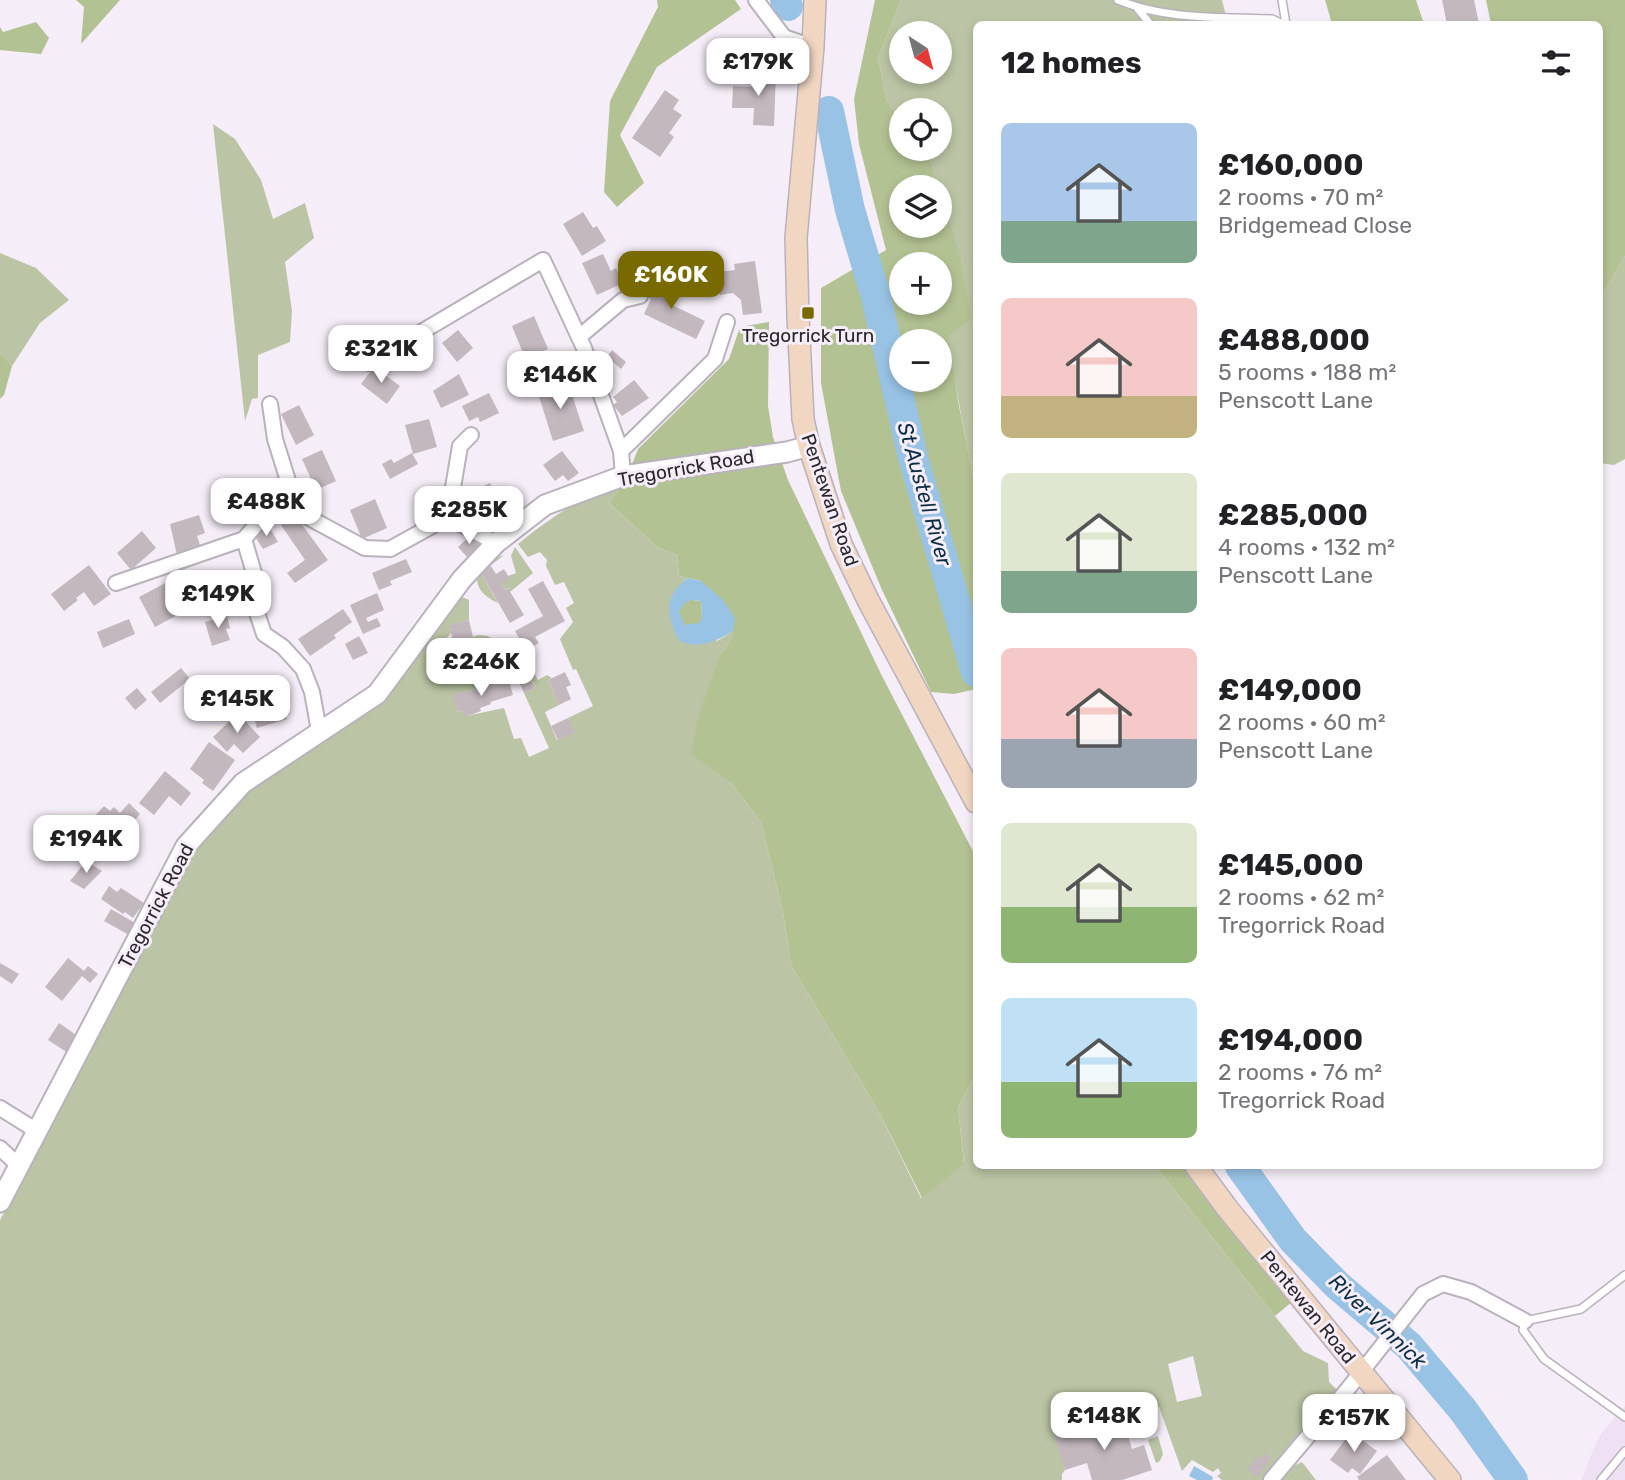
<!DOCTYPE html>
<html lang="en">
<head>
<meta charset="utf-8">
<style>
  body { margin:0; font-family:Rubik,sans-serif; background:#f6f6f6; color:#202124; height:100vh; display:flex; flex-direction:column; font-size:26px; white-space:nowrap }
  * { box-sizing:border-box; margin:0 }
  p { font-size:23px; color:#757577 }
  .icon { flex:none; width:38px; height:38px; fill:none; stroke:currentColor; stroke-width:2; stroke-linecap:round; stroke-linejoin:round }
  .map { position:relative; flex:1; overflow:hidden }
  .sheet { position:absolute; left:973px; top:21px; width:630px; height:1148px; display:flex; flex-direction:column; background:#fff; border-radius:10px; box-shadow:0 4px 10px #0003 }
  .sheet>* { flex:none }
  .needle { width:46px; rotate:144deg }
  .tools { position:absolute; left:889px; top:21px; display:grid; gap:14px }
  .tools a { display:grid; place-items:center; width:63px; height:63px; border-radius:50%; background:#fff; box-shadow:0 4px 10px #0003; font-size:35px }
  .price { position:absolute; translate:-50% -60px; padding:0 16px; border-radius:14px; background:#fff; color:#222; font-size:23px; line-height:46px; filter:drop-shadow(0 2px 4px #0008) }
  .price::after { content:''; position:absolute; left:50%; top:42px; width:21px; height:16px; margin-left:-10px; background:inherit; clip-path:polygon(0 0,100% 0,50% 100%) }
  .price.current { background:#786a01; color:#fff }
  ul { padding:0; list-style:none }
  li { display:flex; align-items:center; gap:21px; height:175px; padding:0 28px }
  li span { display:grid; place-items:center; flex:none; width:196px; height:140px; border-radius:10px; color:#555 }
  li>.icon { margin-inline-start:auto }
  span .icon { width:84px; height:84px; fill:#fffc; stroke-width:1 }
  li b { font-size:30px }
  h2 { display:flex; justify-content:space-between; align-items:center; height:84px; padding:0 28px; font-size:30px }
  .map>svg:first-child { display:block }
</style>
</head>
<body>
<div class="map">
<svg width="1625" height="1480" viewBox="0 0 1625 1480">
  <rect width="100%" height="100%" fill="#f5edf7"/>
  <!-- commercial -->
  <path fill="#f0e0f3" d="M1625,1406V1480H1581L1600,1435Z"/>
  <!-- green -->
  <path fill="#bbc5a5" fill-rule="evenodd" d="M901,0H1222L1228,24H976V491C966,440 955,389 949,337C943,284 951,189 922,149H940V110H901V121L887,101L878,58ZM901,33H940V72H901Z
    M213,124L235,139L261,180L273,219L305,203L314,238L285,262L292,311L290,342L258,355V398L252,399L245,421Z
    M0,253L36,268L69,300L40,323L12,366L0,352Z
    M1625,256V459L1614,465L1600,463V299Z
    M626,480L609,503L657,547L677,555L679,576L688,578L683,582L717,641L733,631L732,638L720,655L692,754L732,784L761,822L783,912L791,965L878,1110L921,1198L964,1163L958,1107L976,1074V1166H1155L1303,1351L1328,1363L1329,1382L1337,1390L1264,1480H1222L1217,1476L1221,1473L1218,1468L1213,1472L1192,1460L1182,1471L1159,1407L1056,1438L1065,1470L1062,1474V1480H0V1220L54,1120L184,860L249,786L377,702L460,596L469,600V620L450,625L451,633L445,640L447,645L453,648L456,657L453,658L449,663L434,669L433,678L443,684C462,677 492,658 510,673L508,681L453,695L458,712L463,710L466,716L504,708L514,739L521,738L529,757L549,748L524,693L535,688L533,681L521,686L513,673L511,661L517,657C529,660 532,670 538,680L547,675L552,678L548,680L559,705L545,712L557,740L574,732L568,718L593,706L576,669L573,670L560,639L573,622L566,608L574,603L564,582L555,585L546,566L547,560L540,552L528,557L518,544C555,514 582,497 626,480ZM1193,1356L1202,1396L1177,1402L1168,1364Z
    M515,547L533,573L510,592L508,588L505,590L502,584L508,576L516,573L511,556Z
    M504,555L481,573L498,603C466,589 473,563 504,555Z
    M478,635L488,636L492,639L488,644L493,646C492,656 488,659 479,662L473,637Z
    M1158,1436L1163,1454L1160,1461L1156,1463L1148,1440Z
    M1302,1462L1316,1480H1278L1289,1468Z"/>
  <!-- forest -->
  <path fill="#b3c293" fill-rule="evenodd" d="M76,0H120L81,44L84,7Z
    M657,0H735L741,9L657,67L620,135L644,183L617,207L604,192L610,101L658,7Z
    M875,0H901L878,58L887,101L901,121V149H922L930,160L938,187H901V226H940V192L959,253L971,319L949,335L958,401L976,491V689L954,694L931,692L882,590L841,491L821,383V288L886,250L859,144L854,99ZM901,264H940V303H901ZM901,341H940V380H901Z
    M1325,0H1416L1424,24H1332Z
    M1486,0H1625V256L1600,299V24H1491Z
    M36,22L49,38L41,54L0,50V27L3,32Z
    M769,322L768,406L773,437L788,480L881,674L976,857V1074L958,1107L964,1164L922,1198L878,1110L791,965L783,912L761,822L732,784L691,754L698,717L720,655L732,638L734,618L701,581L679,576L677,555L657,547L609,503L626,480L638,449L729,359L740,327Z
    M0,352L12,366L4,395L0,399Z
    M691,600L701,601L702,617L699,623L684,625L679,611L684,604Z
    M1155,1166H1182L1293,1301L1275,1316Z"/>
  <!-- water -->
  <path fill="#98c3e5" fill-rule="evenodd" d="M688,578L701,581L723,600L735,618L733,631C715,642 699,649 679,641C667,616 662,597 688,578ZM691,600L701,601L702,618L699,623L684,625L679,611L684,604Z
    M1194,1466L1213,1477L1212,1480H1197L1189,1476Z"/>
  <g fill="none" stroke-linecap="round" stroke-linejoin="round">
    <!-- river -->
    <path stroke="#98c3e5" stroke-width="30" d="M785,0L788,6
      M829,111L850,210L876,297L913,458L976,672
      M1240,1166L1293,1240L1337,1285L1409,1346L1463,1410L1513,1480"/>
  </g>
  <!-- building -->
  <path fill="#c3b8be" d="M1442,0H1474L1479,24H1447Z
    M756,70L776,71L774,126L753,125L754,108H732L733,86L755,87Z
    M665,90L679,100L673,109L682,115L669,133L674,137L660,157L632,138Z
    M583,212L593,228L597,226L606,241L582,256L563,224Z
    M603,254L611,271L616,268L623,283L597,295L582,263Z
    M755,261L762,313L743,315L741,300L733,293L720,295L717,272L735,270L734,264Z
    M655,280L677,291L670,304L705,321L696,339L644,314L651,299L647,297Z
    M534,316L548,349L525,358L512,326Z
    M458,330L473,348L457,362L442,343Z
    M612,350L626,362L621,369L607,357Z
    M374,367L400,386L387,404L361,384Z
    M459,374L469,395L441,408L433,391Z
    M567,380L584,431L553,441L537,390Z
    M634,380L649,398L622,416L613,405L617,402L613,397Z
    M489,393L499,413L480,422L478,417L469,421L462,406Z
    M299,405L314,435L296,445L281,414Z
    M429,419L437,447L413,454L405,425Z
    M322,450L336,481L316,490L302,459Z
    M562,451L579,473L568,481L563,475L555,481L543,465Z
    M412,453L418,464L390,479L382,464L391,459L394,463Z
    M490,483L496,498L502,495L507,507L481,519L470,493Z
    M246,496V502L242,503L244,519L229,520L226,498Z
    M375,499L387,528L362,539L350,510Z
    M199,515L205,533L197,536L201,548L177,555L170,524Z
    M295,515L328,560L295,583L287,573L305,560L281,525Z
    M268,525L278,542L263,549L254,535Z
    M142,531L156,548L131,570L117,553Z
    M471,535L480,546L467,557L458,547Z
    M406,559L412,572L390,581L392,585L379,590L372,573Z
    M89,565L111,594L94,606L84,592L76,598L78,600L64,611L51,594Z
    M491,566L496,574L504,569L510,579L502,584L505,590L508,588L524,615L510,623L481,573Z
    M169,581L179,601L192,594L198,604L155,627L139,597Z
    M543,581L565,621L535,637L539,643L526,650L515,631L543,616L528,589Z
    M377,593L384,610L366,618L368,622L377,618L381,626L363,634L350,605Z
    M343,609L352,622L334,635L336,638L310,656L298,639Z
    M227,616L230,628L226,629L230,640L212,646L205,622Z
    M129,619L135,634L103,648L97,632Z
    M469,620L479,662L463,666L459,648L455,649L449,625Z
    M359,636L368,653L353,660L345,644Z
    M181,668L190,679L160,703L151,692Z
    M565,672L571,685L566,687L571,699L559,705L548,680Z
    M229,678L236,691L222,695L215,680Z
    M509,681L513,695L490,702L491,704L480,708L481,711L465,717L463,710L458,712L452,695Z
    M532,681L535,688L524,693L521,686Z
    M137,688L147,700L135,710L125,698Z
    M279,695L287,719L257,728L250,705Z
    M238,713L260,737L243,753L234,744L227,752L213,737Z
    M568,718L575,732L558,740L551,726Z
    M209,742L235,760L213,791L202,783L204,780L190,769Z
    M165,771L191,793L181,806L169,796L154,815L139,803Z
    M129,803L140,814L106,853L81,831L104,806L110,811L114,807L120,813Z
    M86,861L102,871L84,889L70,881Z
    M109,886L117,892L121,888L144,903L133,918L125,912L123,914L101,899Z
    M111,909L135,923L129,935L104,921Z
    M68,958L84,971L88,966L98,974L90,983L82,976L62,1001L45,987Z
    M0,963L19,974L12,984L0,976Z
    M59,1023L79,1037L68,1053L48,1040Z
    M1122,1417L1132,1449L1144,1445L1152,1470L1122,1480H1092L1087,1463L1065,1470L1055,1438Z
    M1351,1432L1377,1451L1360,1474L1352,1468L1348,1473L1330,1460Z
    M1266,1453L1272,1458L1257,1477L1247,1469L1257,1457L1261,1459Z
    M1387,1455L1406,1480H1359L1357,1477Z"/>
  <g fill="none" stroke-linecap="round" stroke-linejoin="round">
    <defs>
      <path id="service" d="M1118,0C1166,20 1221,17 1272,19L1283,24
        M1282,0L1286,24
        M1138,9L1150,24
        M1625,1275L1581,1309L1525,1321L1523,1330L1544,1359L1625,1417
        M1601,1480L1625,1451"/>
      <path id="minor" d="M756,0L784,37L813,47
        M579,337L623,300L640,296
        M369,363L543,260L584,348L621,451L623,476
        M270,404L275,439L294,500L261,519L244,539L254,573L253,601L264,634L283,647L303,669L312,692L319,731
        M621,451L715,359L727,322
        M294,500L304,515L365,548L390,549L448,517L496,543
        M448,517L460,446L471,435
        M116,583L244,539
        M0,1108L37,1131
        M0,1148L19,1166
        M1271,1480L1347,1390L1423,1294L1443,1284L1471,1292L1525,1321"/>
      <path id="tertiary" d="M0,1202L186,846L243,783L377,694L462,579L496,543L545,505L623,476L787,452L809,446"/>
      <path id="secondary" d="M815,0L813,47L796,238L798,316L803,419L809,446L841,544L868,600L976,802
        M1196,1166L1227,1208L1450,1480"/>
    </defs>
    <!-- service casing -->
    <use href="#service" stroke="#b9b2bc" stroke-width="10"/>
    <!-- minor casing -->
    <use href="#minor" stroke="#b9b2bc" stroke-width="18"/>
    <!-- tertiary casing -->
    <use href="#tertiary" stroke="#b9b2bc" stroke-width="23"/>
    <!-- secondary casing -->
    <use href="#secondary" stroke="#b9b2bc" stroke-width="24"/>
    <!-- service -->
    <use href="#service" stroke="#fff" stroke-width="7"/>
    <!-- minor -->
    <use href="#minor" stroke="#fff" stroke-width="14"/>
    <!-- tertiary -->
    <use href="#tertiary" stroke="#fff" stroke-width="19"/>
    <!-- secondary -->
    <use href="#secondary" stroke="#f1d6c2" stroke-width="21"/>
  </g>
  <!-- markers -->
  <rect fill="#786a01" stroke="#f5edf7" stroke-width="2.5" x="801" y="306" width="14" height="14" rx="3.5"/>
  <g text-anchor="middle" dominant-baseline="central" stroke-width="6" stroke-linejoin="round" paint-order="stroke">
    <!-- poi labels -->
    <g font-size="19" fill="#2b282c" stroke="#f5edf7">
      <text x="808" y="335">Tregorrick Turn</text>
    </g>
    <!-- street labels -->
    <g font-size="19" fill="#2b282c" stroke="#f5edf7">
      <text transform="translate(686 468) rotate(-10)">Tregorrick Road</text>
      <text transform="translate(830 500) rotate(71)">Pentewan Road</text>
      <text transform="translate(156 906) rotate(-62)">Tregorrick Road</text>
      <text transform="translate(1308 1307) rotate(51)">Pentewan Road</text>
    </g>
    <!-- water labels -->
    <g font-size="21" font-style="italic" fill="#0c2f46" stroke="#f5edf7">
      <text transform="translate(925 494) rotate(74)">St Austell River</text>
      <text transform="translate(1378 1321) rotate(44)">River Vinnick</text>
    </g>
  </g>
</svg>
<div class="tools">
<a><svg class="needle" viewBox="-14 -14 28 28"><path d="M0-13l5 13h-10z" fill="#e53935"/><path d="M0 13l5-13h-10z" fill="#757577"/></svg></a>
<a><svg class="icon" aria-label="locate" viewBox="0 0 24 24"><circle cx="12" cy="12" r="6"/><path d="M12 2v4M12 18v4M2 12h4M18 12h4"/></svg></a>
<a><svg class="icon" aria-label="layers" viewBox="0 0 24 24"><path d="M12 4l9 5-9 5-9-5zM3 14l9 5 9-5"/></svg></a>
<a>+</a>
<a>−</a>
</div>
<b class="price" style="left:758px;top:98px">£179K</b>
<b class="price current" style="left:671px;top:311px">£160K</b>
<b class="price" style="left:381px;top:385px">£321K</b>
<b class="price" style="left:560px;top:411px">£146K</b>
<b class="price" style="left:266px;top:538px">£488K</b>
<b class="price" style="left:469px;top:546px">£285K</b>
<b class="price" style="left:218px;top:630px">£149K</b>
<b class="price" style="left:481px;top:698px">£246K</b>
<b class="price" style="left:237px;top:735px">£145K</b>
<b class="price" style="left:86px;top:875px">£194K</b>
<b class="price" style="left:1104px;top:1452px">£148K</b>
<b class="price" style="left:1354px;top:1454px">£157K</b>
<section class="sheet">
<h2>12 homes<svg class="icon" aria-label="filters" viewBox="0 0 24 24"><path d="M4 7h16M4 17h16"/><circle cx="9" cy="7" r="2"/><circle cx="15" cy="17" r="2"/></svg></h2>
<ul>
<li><span style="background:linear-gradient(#a9c7e8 70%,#7fa58c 0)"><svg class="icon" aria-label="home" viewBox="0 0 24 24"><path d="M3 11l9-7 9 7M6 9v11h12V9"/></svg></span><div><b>£160,000</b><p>2 rooms · 70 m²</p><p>Bridgemead Close</p></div></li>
<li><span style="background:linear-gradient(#f6c9c9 70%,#c2b280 0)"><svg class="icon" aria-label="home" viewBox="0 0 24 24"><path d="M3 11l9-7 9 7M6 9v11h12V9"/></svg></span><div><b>£488,000</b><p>5 rooms · 188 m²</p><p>Penscott Lane</p></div></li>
<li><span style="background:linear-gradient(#dfe7d0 70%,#7fa58c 0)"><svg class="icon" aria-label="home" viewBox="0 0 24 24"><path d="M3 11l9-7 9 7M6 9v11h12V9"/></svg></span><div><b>£285,000</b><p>4 rooms · 132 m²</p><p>Penscott Lane</p></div></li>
<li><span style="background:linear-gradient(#f6c9c9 65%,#9aa5b1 0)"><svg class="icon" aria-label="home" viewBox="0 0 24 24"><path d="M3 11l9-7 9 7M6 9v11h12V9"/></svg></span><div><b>£149,000</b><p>2 rooms · 60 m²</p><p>Penscott Lane</p></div></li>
<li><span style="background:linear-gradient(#dfe7d0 60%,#8fb573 0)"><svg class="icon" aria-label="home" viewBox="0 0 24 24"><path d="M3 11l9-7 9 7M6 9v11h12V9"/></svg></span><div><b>£145,000</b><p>2 rooms · 62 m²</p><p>Tregorrick Road</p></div></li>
<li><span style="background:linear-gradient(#bfe0f5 60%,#8fb573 0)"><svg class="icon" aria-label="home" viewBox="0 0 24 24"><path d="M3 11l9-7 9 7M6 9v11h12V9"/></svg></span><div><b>£194,000</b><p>2 rooms · 76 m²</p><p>Tregorrick Road</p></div></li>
</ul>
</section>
</div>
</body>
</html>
